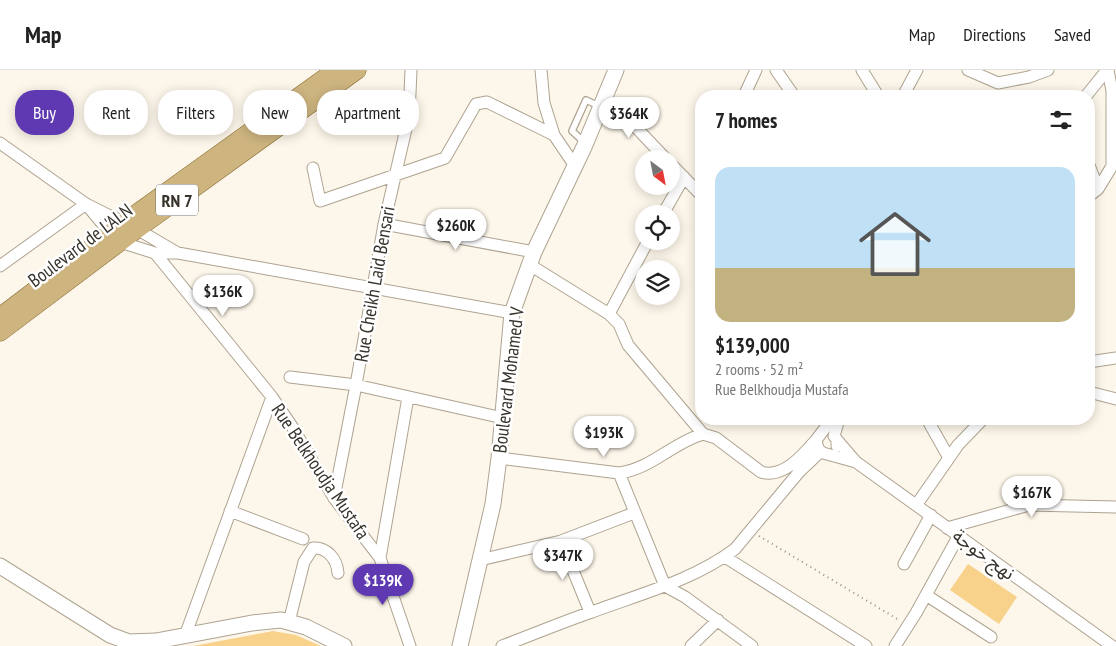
<!DOCTYPE html>
<html lang="en">
<head>
<meta charset="utf-8">
<style>
  body { margin:0; font-family:"PT Sans Narrow","Noto Sans Arabic",sans-serif; background:#f2f2f2; color:#222; height:100vh; display:flex; flex-direction:column; font-size:19px; white-space:nowrap }
  * { box-sizing:border-box; margin:0 }
  p { font-size:16px; color:#767676 }
  .icon { flex:none; width:28px; height:28px; fill:none; stroke:currentColor; stroke-width:2; stroke-linecap:round; stroke-linejoin:round }
  .map { position:relative; flex:1; overflow:hidden }
  .side { position:absolute; left:695px; top:20px; width:400px; height:335px; display:flex; flex-direction:column; background:#fff; border-radius:20px; box-shadow:0 2px 12px #0003 }
  .side>* { flex:none }
  .guide { position:absolute; left:15px; top:20px; width:475px; height:45px; display:flex; gap:10px }
  .needle { width:32px; rotate:148deg }
  .fabs { position:absolute; left:635px; top:80px; display:grid; gap:10px }
  .fabs a { display:grid; place-items:center; width:45px; height:45px; border-radius:50%; background:#fff; box-shadow:0 2px 12px #0003; font-size:25px }
  .price { position:absolute; translate:-50% -42px; padding:0 11px; border-radius:18px; background:#fff; color:#222; font-size:16px; line-height:32px; filter:drop-shadow(0 1px 2px #0008) }
  .price::after { content:''; position:absolute; left:50%; top:30px; width:15px; height:11px; margin-left:-8px; background:inherit; clip-path:polygon(0 0,100% 0,50% 100%) }
  .price.on { background:#5f39b1; color:#fff }
  ul { padding:0; list-style:none }
  li { display:grid; align-content:center; gap:10px; height:265px; padding:0 20px }
  li span { display:grid; place-items:center; height:155px; border-radius:15px; color:#555 }
  li>.icon { margin-inline-start:auto }
  span .icon { width:90px; height:90px; fill:#fffc; stroke-width:1 }
  li b { font-size:21px }
  h2 { display:flex; justify-content:space-between; align-items:center; height:60px; padding:0 20px; font-size:21px }
  .tag { padding:0 18px; border-radius:20px; background:#fff; box-shadow:0 2px 12px #0003; font-size:18px; line-height:45px }
  .tag.on { background:#5f39b1; color:#fff }
  header { display:flex; align-items:center; gap:30px; box-sizing:border-box; height:70px; padding:0 25px; background:#fff; border-bottom:1px solid #e0e0e0 }
  header strong { font-size:24px }
  nav { display:flex; gap:28px; margin-inline-start:auto; font-size:18px }
  .map>svg:first-child { display:block }
</style>
</head>
<body>
<header>
<strong>Map</strong>
<nav><a>Map</a><a>Directions</a><a>Saved</a></nav>
</header>
<div class="map">
<svg width="1116" height="576" viewBox="0 0 1116 576">
  <rect width="100%" height="100%" fill="#fdf6ea"/>
  <!-- green -->
  <path fill="#f8d28a" d="M968,494L1017,527L999,554L950,520Z
    M273,561L296,565L321,576H193Z"/>
  <g fill="none" stroke-linecap="round" stroke-linejoin="round">
    <defs>
      <path id="lane" d="M584,72L572,61L586,30L601,37"/>
      <path id="street" d="M541,0L544,33L554,65L575,96
        M776,0L794,26
        M862,0L878,26
        M968,0L998,13L1029,7L1048,0
        M744,26L756,0
        M903,26L917,0
        M1086,26L1107,0
        M601,37L627,48L666,89
        M0,73L86,134L108,145L125,152L176,182
        M671,94L701,125
        M1089,95L1098,119L1089,126
        M313,98L320,131L445,88L476,34L487,32L554,65
        M1098,119L1112,96V21L1108,0
        M86,134L110,163L120,172L155,183H178L512,243
        M663,144L684,107
        M384,154L534,182
        M648,171L609,244L619,254L628,275L703,364L716,368L761,402C783,409 803,385 816,370
        M155,183L272,327
        M530,195L609,244
        M0,196L86,134
        M1089,292L1116,288
        M290,307L356,315L503,348
        M1089,322L1116,329
        M832,349L816,370L818,379L823,383L856,392
        M927,349L949,388
        M837,370L856,392L1112,576
        M837,376V370L834,366L839,349
        M499,388L619,403C651,399 672,373 703,364
        M619,403L665,516L685,527L752,576
        M334,428L356,315L384,154L409,46L411,0
        M917,434L958,375L983,349
        M230,441L303,469
        M947,458L1029,435L1116,437
        M561,471L590,542
        M725,487L866,576
        M380,488L410,576
        M480,490L561,471L634,443
        M904,494L931,445
        M926,525L991,567
        M289,552L304,492L313,478C327,477 337,489 338,503
        M185,566L272,327L293,358L334,428L380,488L408,327
        M502,576C532,565 562,552 592,542C640,524 694,510 735,479L799,402L820,382
        M691,576L718,550
        M895,576L916,543L958,467"/>
      <path id="secondary" d="M0,496L110,565L129,572L156,571L252,553L281,550L306,557L344,576
        M460,576L493,434L499,388L512,243L534,182L584,77L616,0"/>
      <path id="primary" d="M0,247L125,152L336,0
        M0,262L137,159L357,0"/>
    </defs>
    <!-- lane casing -->
    <use href="#lane" stroke="#aea390" stroke-width="8"/>
    <!-- street casing -->
    <use href="#street" stroke="#aea390" stroke-width="13"/>
    <!-- secondary casing -->
    <use href="#secondary" stroke="#aea390" stroke-width="17"/>
    <!-- primary casing -->
    <use href="#primary" stroke="#84672c" stroke-width="19"/>
    <!-- path -->
    <path stroke="#938d84" stroke-width="2" stroke-dasharray="1 4" stroke-linecap="butt" d="M759,466L899,550"/>
    <!-- lane -->
    <use href="#lane" stroke="#fff" stroke-width="5.5"/>
    <!-- street -->
    <use href="#street" stroke="#fff" stroke-width="11"/>
    <!-- secondary -->
    <use href="#secondary" stroke="#fff" stroke-width="15"/>
    <!-- primary -->
    <use href="#primary" stroke="#ceb580" stroke-width="18"/>
  </g>
  <g text-anchor="middle" dominant-baseline="central" stroke-width="5" stroke-linejoin="round" paint-order="stroke">
    <!-- shield labels -->
    <rect fill="#fff" stroke="#73706b" stroke-width="1" x="156" y="114.5" width="42" height="31" rx="4"/>
    <g font-size="18" font-weight="bold" fill="#37332b">
      <text x="177" y="130">RN 7</text>
    </g>
    <!-- street labels -->
    <g font-size="19" fill="#37332b" stroke="#fff">
      <text transform="translate(80 175) rotate(-37)">Boulevard de L'ALN</text>
      <text transform="translate(374 214) rotate(-80)">Rue Cheikh Laid Bensari</text>
      <text transform="translate(508 310) rotate(-83)">Boulevard Mohamed V</text>
      <text transform="translate(321 401) rotate(56)">Rue Belkhoudja Mustafa</text>
      <text transform="translate(984 484) rotate(36)">نهج خوجة</text>
    </g>
  </g>
</svg>
<div class="fabs">
<a><svg class="needle" viewBox="-14 -14 28 28"><path d="M0-13l5 13h-10z" fill="#e53935"/><path d="M0 13l5-13h-10z" fill="#767676"/></svg></a>
<a><svg class="icon" aria-label="locate" viewBox="0 0 24 24"><circle cx="12" cy="12" r="6"/><path d="M12 2v4M12 18v4M2 12h4M18 12h4"/></svg></a>
<a><svg class="icon" aria-label="layers" viewBox="0 0 24 24"><path d="M12 4l9 5-9 5-9-5zM3 14l9 5 9-5"/></svg></a>
</div>
<b class="price" style="left:629px;top:69px">$364K</b>
<b class="price" style="left:456px;top:181px">$260K</b>
<b class="price" style="left:223px;top:247px">$136K</b>
<b class="price" style="left:604px;top:388px">$193K</b>
<b class="price" style="left:1032px;top:448px">$167K</b>
<b class="price" style="left:563px;top:511px">$347K</b>
<b class="price on" style="left:383px;top:536px">$139K</b>
<div class="guide">
<a class="tag on">Buy</a>
<a class="tag">Rent</a>
<a class="tag">Filters</a>
<a class="tag">New</a>
<a class="tag">Apartment</a>
</div>
<section class="side">
<h2>7 homes<svg class="icon" aria-label="filters" viewBox="0 0 24 24"><path d="M4 7h16M4 17h16"/><circle cx="9" cy="7" r="2"/><circle cx="15" cy="17" r="2"/></svg></h2>
<ul>
<li><span style="background:linear-gradient(#bfe0f5 65%,#c2b280 0)"><svg class="icon" aria-label="home" viewBox="0 0 24 24"><path d="M3 11l9-7 9 7M6 9v11h12V9"/></svg></span><div><b>$139,000</b><p>2 rooms · 52 m²</p><p>Rue Belkhoudja Mustafa</p></div></li>
</ul>
</section>
</div>
</body>
</html>
